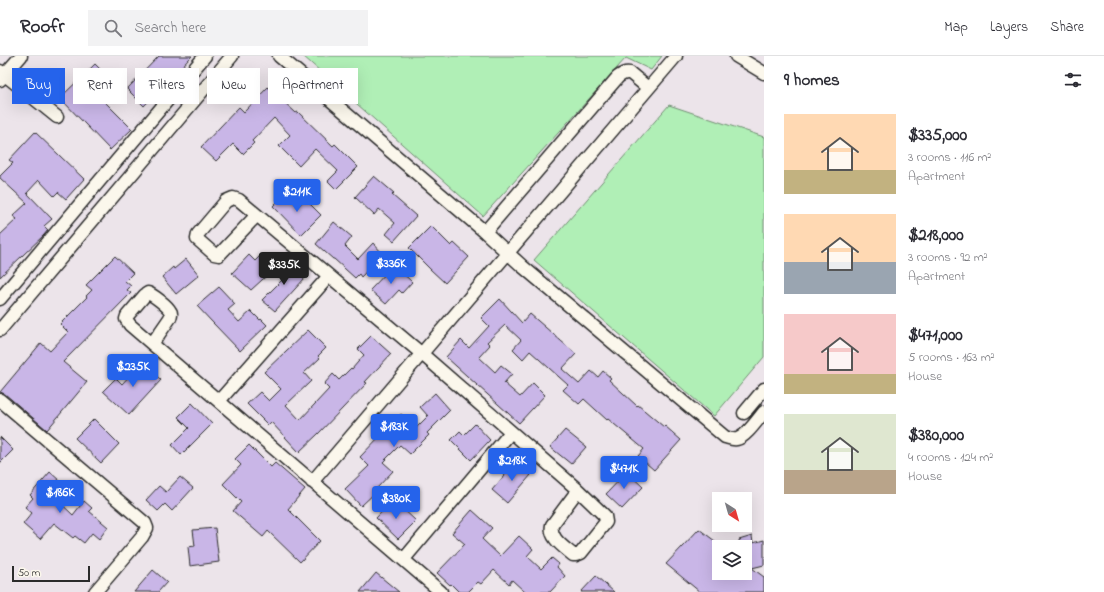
<!DOCTYPE html>
<html lang="en">
<head>
<meta charset="utf-8">
<style>
  body { margin:0; font-family:"Indie Flower",sans-serif; background:#f2f2f3; color:#2b2b33; height:100vh; display:flex; flex-direction:column; font-size:15px; white-space:nowrap }
  * { box-sizing:border-box; margin:0 }
  p { font-size:13px; color:#7c7c81 }
  .icon { flex:none; width:22px; height:22px; fill:none; stroke:currentColor; stroke-width:2; stroke-linecap:round; stroke-linejoin:round }
  .map { position:relative; flex:1; overflow:hidden }
  .sheet { display:flex; flex-direction:column; background:#fff; width:340px }
  .sheet>* { flex:none }
  .guide { position:absolute; left:12px; top:12px; width:380px; height:36px; display:flex; gap:8px }
  .needle { width:26px; rotate:143deg }
  .buttons { position:absolute; left:712px; top:436px; display:grid; gap:8px }
  .buttons a { display:grid; place-items:center; width:40px; height:40px; border-radius:0px; background:#fff; box-shadow:0 4px 16px #0002; font-size:20px }
  .scale { position:absolute; left:12px; bottom:10px; width:78px; box-sizing:border-box; padding-left:4px; border:2px solid #2b2b2b; border-top:0; font-size:11px; line-height:14px; white-space:nowrap; color:#2b2b2b; -webkit-text-stroke:3px #fbf7ec; paint-order:stroke }
  .price { position:absolute; translate:-50% -34px; padding:0 9px; border-radius:4px; background:#2563eb; color:#fff; font-size:13px; line-height:26px; filter:drop-shadow(0 1px 2px #0008) }
  .price::after { content:''; position:absolute; left:50%; top:24px; width:12px; height:9px; margin-left:-6px; background:inherit; clip-path:polygon(0 0,100% 0,50% 100%) }
  .price.active { background:#222; color:#fff }
  ul { padding:0; list-style:none }
  li { display:flex; align-items:center; gap:12px; height:100px; padding:0 20px }
  li span { display:grid; place-items:center; flex:none; width:112px; height:80px; border-radius:0px; color:#555 }
  li>.icon { margin-inline-start:auto }
  span .icon { width:48px; height:48px; fill:#fffc; stroke-width:1 }
  li b { font-size:17px }
  h2 { display:flex; justify-content:space-between; align-items:center; height:48px; padding:0 20px; font-size:17px }
  .chip { padding:0 14px; border-radius:0px; background:#fff; box-shadow:0 4px 16px #0002; font-size:14px; line-height:36px }
  .chip.active { background:#2563eb; color:#fff }
  header { display:flex; align-items:center; gap:24px; box-sizing:border-box; height:56px; padding:0 20px; background:#fff; border-bottom:1px solid #e1e1e2 }
  header strong { font-size:19px }
  nav { display:flex; gap:22px; margin-inline-start:auto; font-size:14px }
  .search { width:280px; height:36px; background:#f2f2f3; display:flex; align-items:center; gap:10px; box-sizing:border-box; padding:0 14px; border-radius:0px; color:#7c7c81; font-size:15px }
  main { display:flex; flex:1; min-height:0 }
  .map>svg:first-child { display:block }
</style>
</head>
<body>
<header>
<strong>Roofr</strong>
<div class="search"><svg class="icon" aria-label="search" viewBox="0 0 24 24"><circle cx="10" cy="10" r="6"/><path d="M15 15l6 6"/></svg>Search here</div>
<nav><a>Map</a><a>Layers</a><a>Share</a></nav>
</header>
<main>
<div class="map">
<svg width="764" height="536" viewBox="0 0 764 536">
  <rect width="100%" height="100%" fill="#ece4ea"/>
  <filter id="ink" filterUnits="userSpaceOnUse"><feTurbulence type="fractalNoise" baseFrequency=".025" numOctaves="2"/><feDisplacementMap in="SourceGraphic" scale="8" xChannelSelector="R" yChannelSelector="G"/><feConvolveMatrix kernelMatrix="1 2 1 2 8 2 1 2 1" color-interpolation-filters="sRGB"/></filter>
  <g filter="url(#ink)">
    <!-- green -->
    <path fill="#b0efb6" stroke="#6e8d70" d="M303,0H662L651,14L626,2L483,160Z
      M669,49L764,81V301L714,360L534,204Z"/>
    <!-- building -->
    <path fill="#c9b6e7" stroke="#2b2b2b" d="M159,0H192L144,50L127,33Z
      M95,8L117,30L103,44L132,73L110,94L60,42Z
      M268,31L296,57L298,56L333,90L335,88L358,111L336,133L328,125L338,115L315,93L299,110L279,90L290,79L274,62L252,85L254,87L243,98L233,88L216,105L201,91L239,51L244,56Z
      M35,76L84,123L66,143L58,136L54,140L39,124L27,137L52,163L44,170L48,174L44,179L0,221V179L17,163L13,160L27,147L0,122V120L13,107L9,104Z
      M374,120L394,137L392,139L416,160L394,185L386,178L395,167L379,153L374,159L355,141Z
      M287,136L299,149L305,143L321,159L301,179L273,150Z
      M334,166L352,181L345,190L358,203L373,187L383,198L361,221L359,218L355,222L334,203H333L316,188Z
      M431,170L451,190L454,187L469,201L445,227L430,213L409,192Z
      M249,199L255,205L260,200L274,213L251,234L232,217Z
      M115,200L133,217L125,225L131,230L127,234L131,237L63,306L87,326L47,374L5,338L0,336L41,287L50,295L68,276L60,268L87,241L86,240L92,234L86,229Z
      M282,201L305,222L275,255L262,244L289,217L278,205Z
      M186,203L199,219L176,238L162,221L173,211L174,213Z
      M394,209L412,226L402,237L399,234L386,248L370,234Z
      M219,231L235,248L228,254L239,266L251,255L260,264L261,263L267,269L240,295L213,267L197,250Z
      M500,243L522,267L530,258L576,298L562,313L579,328L591,315L598,321L603,315L611,322L609,324L637,350L638,349L664,371L665,370L681,384L654,414L638,400L644,393L608,363L607,364L584,343L579,348L563,334L568,329L530,295L523,303L513,293L521,284L505,269L487,286L490,289L479,301L495,316L501,309L512,318L504,327L520,341L533,327L545,339L519,367L446,301L461,284L469,292L489,270L481,262Z
      M308,274L326,292L318,300L320,302L304,317L311,325L286,349L300,364L329,333L324,328L333,318L339,324L351,312L352,313L364,299L358,293L371,280L391,298L365,326L367,327L318,378L299,396L271,366L268,369L247,348L260,336L269,345L281,333L264,316Z
      M142,306L161,324L129,359L103,335L116,322L122,328Z
      M435,337L450,354L427,377L429,379L410,398L400,389L383,406L393,415L377,432L378,434L361,450L345,433L369,410L360,401L401,358L416,372L428,360L420,351Z
      M192,347L212,368L181,399L172,389L189,372L178,361Z
      M94,363L119,388L101,407L75,382Z
      M475,368L490,384L471,404L451,384L460,375L464,379Z
      M565,374L586,391L571,408L550,391Z
      M0,381L13,394L0,407Z
      M249,389L271,411L275,407L305,433L288,453L320,485L300,506L268,475L263,481L233,455L241,446L223,428L241,409L235,403Z
      M516,406L531,419L507,447L492,434Z
      M50,416L60,425L55,430L59,433L53,440L73,459L84,445L92,452L89,455L108,471L99,483L92,477L84,487L75,480L73,482L54,467L40,483L23,468L32,457L25,451L33,442L30,439Z
      M627,416L643,431L622,453L606,438Z
      M180,421L193,432L172,455L165,448L158,455L146,444L159,430L166,436Z
      M390,447L396,453L400,450L416,465L398,483L376,462Z
      M472,454L492,472L482,483L500,500L519,480L533,493L527,500L541,513L552,502L559,508L557,511L565,520L550,536H525L512,524L509,528L494,514L481,528L478,526L468,536H459L451,528L450,529L437,517L465,488L452,477Z
      M215,472L219,506L190,510L188,491L195,490L193,474Z
      M699,473L719,488V517H745V491H740L739,484L752,480L753,487L764,484V509L752,512L764,521V536H700L666,508Z
      M153,514L167,526L158,536H134Z
      M376,517L399,536H360Z
      M596,520L614,536H581Z"/>
    <g fill="none" stroke-linecap="round" stroke-linejoin="round">
      <defs>
        <path id="minor" d="M279,0L485,176L522,210L725,381C729,382 733,384 737,383C746,381 758,363 764,356
          M736,0L764,17
          M0,15L57,61
          M0,24L21,0
          M257,159L219,199L214,198L197,183L198,178L226,145L233,142L239,144L422,298L578,434L605,460L606,466L581,497L576,499H573C564,491 549,482 552,469L578,434
          M485,176L618,21C622,18 625,16 630,17L648,32
          M0,243L205,0
          M0,274L232,0
          M152,288L170,262C171,259 172,257 170,255C168,250 153,239 148,237L145,239L127,260L126,263L130,269L441,536
          M0,344L145,467L147,472L142,481L95,536
          M219,345L329,220
          M744,357L764,333
          M312,426L676,0
          M404,503L511,376"/>
      </defs>
      <!-- minor casing -->
      <use href="#minor" stroke="#2b2b2b" stroke-width="15"/>
      <!-- minor -->
      <use href="#minor" stroke="#fbf7ec" stroke-width="12"/>
    </g>
  </g>
</svg>
<div class="buttons">
<a><svg class="needle" viewBox="-14 -14 28 28"><path d="M0-13l5 13h-10z" fill="#e53935"/><path d="M0 13l5-13h-10z" fill="#7c7c81"/></svg></a>
<a><svg class="icon" aria-label="layers" viewBox="0 0 24 24"><path d="M12 4l9 5-9 5-9-5zM3 14l9 5 9-5"/></svg></a>
</div>
<div class="scale">50 m</div>
<b class="price" style="left:297px;top:157px">$211K</b>
<b class="price" style="left:391px;top:229px">$336K</b>
<b class="price active" style="left:284px;top:230px">$335K</b>
<b class="price" style="left:133px;top:332px">$235K</b>
<b class="price" style="left:394px;top:392px">$183K</b>
<b class="price" style="left:512px;top:426px">$218K</b>
<b class="price" style="left:624px;top:434px">$471K</b>
<b class="price" style="left:60px;top:458px">$186K</b>
<b class="price" style="left:396px;top:464px">$380K</b>
<div class="guide">
<a class="chip active">Buy</a>
<a class="chip">Rent</a>
<a class="chip">Filters</a>
<a class="chip">New</a>
<a class="chip">Apartment</a>
</div>
</div>
<section class="sheet">
<h2>9 homes<svg class="icon" aria-label="filters" viewBox="0 0 24 24"><path d="M4 7h16M4 17h16"/><circle cx="9" cy="7" r="2"/><circle cx="15" cy="17" r="2"/></svg></h2>
<ul>
<li><span style="background:linear-gradient(#ffd9b3 70%,#c2b280 0)"><svg class="icon" aria-label="home" viewBox="0 0 24 24"><path d="M3 11l9-7 9 7M6 9v11h12V9"/></svg></span><div><b>$335,000</b><p>3 rooms · 116 m²</p><p>Apartment</p></div></li>
<li><span style="background:linear-gradient(#ffd9b3 60%,#9aa5b1 0)"><svg class="icon" aria-label="home" viewBox="0 0 24 24"><path d="M3 11l9-7 9 7M6 9v11h12V9"/></svg></span><div><b>$218,000</b><p>3 rooms · 92 m²</p><p>Apartment</p></div></li>
<li><span style="background:linear-gradient(#f6c9c9 75%,#c2b280 0)"><svg class="icon" aria-label="home" viewBox="0 0 24 24"><path d="M3 11l9-7 9 7M6 9v11h12V9"/></svg></span><div><b>$471,000</b><p>5 rooms · 163 m²</p><p>House</p></div></li>
<li><span style="background:linear-gradient(#dfe7d0 70%,#b9a48a 0)"><svg class="icon" aria-label="home" viewBox="0 0 24 24"><path d="M3 11l9-7 9 7M6 9v11h12V9"/></svg></span><div><b>$380,000</b><p>4 rooms · 124 m²</p><p>House</p></div></li>
</ul>
</section>
</main>
</body>
</html>
